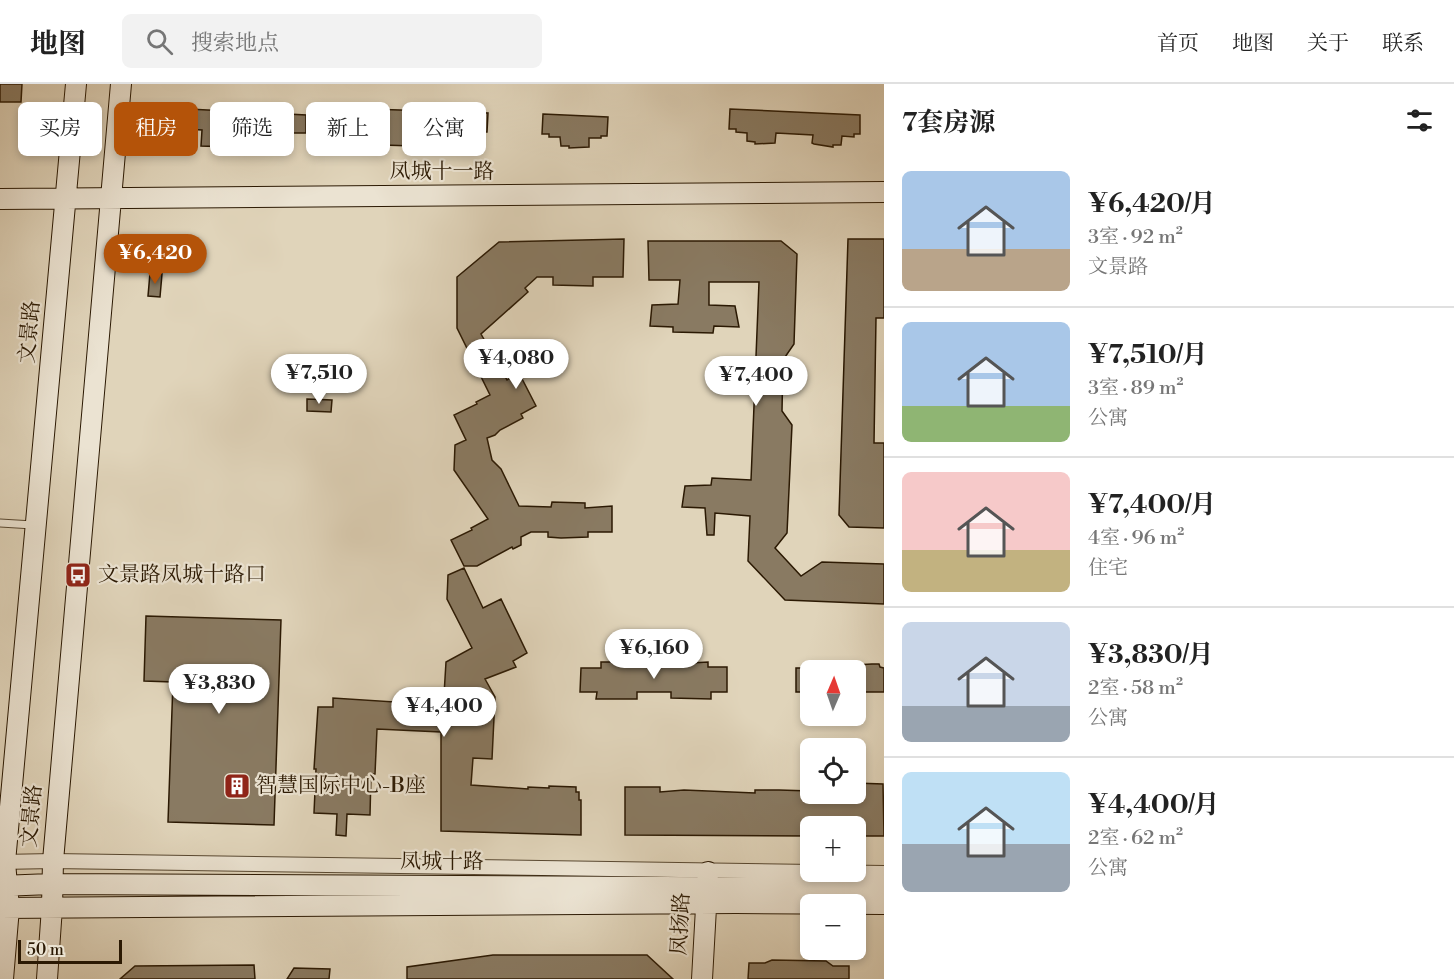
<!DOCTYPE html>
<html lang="zh">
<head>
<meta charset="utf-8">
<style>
  body { margin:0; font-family:"Libre Bodoni","Noto Serif SC",serif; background:#f2f2f2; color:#222; height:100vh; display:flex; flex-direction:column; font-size:22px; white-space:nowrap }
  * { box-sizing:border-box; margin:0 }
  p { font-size:20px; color:#767676 }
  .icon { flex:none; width:33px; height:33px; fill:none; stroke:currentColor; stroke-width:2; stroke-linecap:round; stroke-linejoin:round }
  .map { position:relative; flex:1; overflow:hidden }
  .drawer { display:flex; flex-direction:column; background:#fff; width:570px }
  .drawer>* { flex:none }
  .hud { position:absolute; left:18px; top:18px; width:570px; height:54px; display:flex; gap:12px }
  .needle { width:39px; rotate:2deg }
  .fabs { position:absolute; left:800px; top:576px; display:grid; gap:12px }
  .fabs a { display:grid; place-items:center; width:66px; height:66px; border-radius:9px; background:#fff; box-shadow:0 3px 9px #0003; font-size:30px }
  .scale { position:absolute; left:18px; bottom:15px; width:104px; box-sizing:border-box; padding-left:6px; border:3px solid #2b1903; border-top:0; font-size:16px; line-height:21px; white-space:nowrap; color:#2b1903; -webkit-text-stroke:4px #ebe3d2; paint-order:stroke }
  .price { position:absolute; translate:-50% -51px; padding:0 14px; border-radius:21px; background:#fff; color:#222; font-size:20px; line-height:39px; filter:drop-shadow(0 2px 3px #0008) }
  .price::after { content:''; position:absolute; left:50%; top:36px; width:18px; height:14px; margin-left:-9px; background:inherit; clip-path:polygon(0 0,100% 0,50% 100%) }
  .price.on { background:#b45309; color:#fff }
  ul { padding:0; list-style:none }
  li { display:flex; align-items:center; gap:18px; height:150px; padding:0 18px }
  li+li { border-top:2px solid #e0e0e0 }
  li span { display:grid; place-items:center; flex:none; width:168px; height:120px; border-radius:9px; color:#555 }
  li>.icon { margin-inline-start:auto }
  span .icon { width:72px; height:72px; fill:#fffc; stroke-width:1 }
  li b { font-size:26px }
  h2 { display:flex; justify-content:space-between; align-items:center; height:72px; padding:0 18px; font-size:26px }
  .chip { padding:0 21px; border-radius:9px; background:#fff; box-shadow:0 3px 9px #0003; font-size:21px; line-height:54px }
  .chip.on { background:#b45309; color:#fff }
  header { display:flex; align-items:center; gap:36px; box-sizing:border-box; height:84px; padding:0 30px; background:#fff; border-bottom:2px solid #e0e0e0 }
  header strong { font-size:28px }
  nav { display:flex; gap:33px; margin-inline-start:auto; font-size:21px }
  .search { width:420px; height:54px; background:#f2f2f2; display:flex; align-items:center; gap:15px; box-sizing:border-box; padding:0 21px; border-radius:9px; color:#767676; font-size:22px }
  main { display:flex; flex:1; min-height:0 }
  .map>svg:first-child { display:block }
</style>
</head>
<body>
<header>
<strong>地图</strong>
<div class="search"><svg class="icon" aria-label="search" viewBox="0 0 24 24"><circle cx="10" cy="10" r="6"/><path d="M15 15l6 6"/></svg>搜索地点</div>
<nav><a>首页</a><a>地图</a><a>关于</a><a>联系</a></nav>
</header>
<main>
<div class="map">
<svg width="884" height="895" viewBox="0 0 884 895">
  <rect width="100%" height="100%" fill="#e0d4ba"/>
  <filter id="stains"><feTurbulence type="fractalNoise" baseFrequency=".00333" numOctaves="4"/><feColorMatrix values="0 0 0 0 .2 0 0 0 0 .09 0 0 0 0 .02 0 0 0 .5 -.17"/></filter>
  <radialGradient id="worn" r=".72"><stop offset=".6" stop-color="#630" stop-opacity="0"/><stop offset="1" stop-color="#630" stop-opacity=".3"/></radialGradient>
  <!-- building -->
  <path fill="#897a62" stroke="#2b1903" stroke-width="1.5" d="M0,0H22L21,18H0Z
    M188,25L306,31V49H292L291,67L261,66L262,48L232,46L231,63L201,62L202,46L187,45Z
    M370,25L488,29L487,48H474L473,66L443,65L444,47L413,46V62L383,61V45L369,44Z
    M730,25L860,31V50H854V53L842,52L841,61H833V63L814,60L812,59L813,51L776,49L775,59L755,60V58L747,57V49L736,48V45H729Z
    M543,30L608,33L607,52H601V54H589V63L569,64V62H561L560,53H549V50H542Z
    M624,155L623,193H593V202L553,201V193H537L525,204L528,208L481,250L507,296L519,289L536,322L521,330L523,334L500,346L495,351L487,354L492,376L501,385L519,422L551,423L552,418L585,419V424L612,422V448H588V453L561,454L548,453V448H531L521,453V461L513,465L512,463L477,482H464L451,456L472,446L471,444L488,435L454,386L455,361L466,356L454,331L477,320L476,318L490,311L457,244V193L499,158Z
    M848,155H884V234H876L874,359H884V444L849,443L839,431Z
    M648,157H781L797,170L794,260L783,276L782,327L792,341L787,449L775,464L801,492L822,478L884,480V520L785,516L748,477L750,432L715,429L714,451H707L705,424L682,423L685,402L711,401L712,394L751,396L759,198H709V221L735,222L739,243L714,242L713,249L673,248V243L650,242L652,221L678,220L680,196H649Z
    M150,189L162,190L160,213L148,212Z
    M307,315L332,316L331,328L307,327Z
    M464,484L483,524L501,515L527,569L513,577L516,583L485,595L495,613L492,675L473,674L471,701L528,705V703L549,704V702L576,703V708H579V716H581V751L441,747V648L377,645L375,690H371L370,731L347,730L346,752L336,751L337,730L314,729L316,685H314L318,623H333V614L441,621V611H444L446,578L472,564L447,515L448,491Z
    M146,532L281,536L274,741L168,738L173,598L144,597Z
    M601,578H634V580L656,581L708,578V583H727V608H711V615L671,614V608H637V615H596L597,608H580L581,584H601Z
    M872,580H879L880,583L884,584V608H855V581Z
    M796,584H810V608H796Z
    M855,699L883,700L884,752H855V742H810V752L625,751V703H660V708L684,706L755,709V706H779L810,707V710H855Z
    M493,871H647L673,895H407V883Z
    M772,876L826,877L833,882H849V895H748L749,879H765Z
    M254,881L255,895H120L135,882Z
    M294,884L330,885L329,895H287Z"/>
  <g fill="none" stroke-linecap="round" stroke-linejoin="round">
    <defs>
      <path id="lane" d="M0,439L33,441"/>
      <path id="street" d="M0,778L53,777L884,789"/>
      <path id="secondary" d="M0,115L884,108
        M0,802L51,800L884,804
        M0,824L736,819L884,820
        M3,895L9,824L5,778L76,0
        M47,895L52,823L53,777L121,0
        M702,895L708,788"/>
    </defs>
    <!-- lane casing -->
    <use href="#lane" stroke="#584831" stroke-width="9"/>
    <!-- street casing -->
    <use href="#street" stroke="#584831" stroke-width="16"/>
    <!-- secondary casing -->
    <use href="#secondary" stroke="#2b1903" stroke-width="22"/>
    <!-- lane -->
    <use href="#lane" stroke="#ebe3d2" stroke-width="7"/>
    <!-- street -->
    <use href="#street" stroke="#ebe3d2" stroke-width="14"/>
    <!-- secondary -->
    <use href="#secondary" stroke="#ebe3d2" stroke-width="20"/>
  </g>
  <!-- icons -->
  <defs>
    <symbol id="bus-square" viewBox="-11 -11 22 22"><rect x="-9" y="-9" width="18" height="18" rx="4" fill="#8f2418" stroke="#ebe3d2"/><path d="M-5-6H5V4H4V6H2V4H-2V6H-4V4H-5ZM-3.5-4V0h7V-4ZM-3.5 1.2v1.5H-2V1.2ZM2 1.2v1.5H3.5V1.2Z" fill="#fff"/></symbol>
    <symbol id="building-square" viewBox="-11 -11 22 22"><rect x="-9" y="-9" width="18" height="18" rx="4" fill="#8f2418" stroke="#ebe3d2"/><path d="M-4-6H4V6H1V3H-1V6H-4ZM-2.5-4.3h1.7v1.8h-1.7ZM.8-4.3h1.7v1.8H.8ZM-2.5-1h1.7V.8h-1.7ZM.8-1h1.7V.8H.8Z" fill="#fff"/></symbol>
  </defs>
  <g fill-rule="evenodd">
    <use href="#bus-square" x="63" y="476" width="30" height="30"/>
    <use href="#building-square" x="222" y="687" width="30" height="30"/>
  </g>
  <g text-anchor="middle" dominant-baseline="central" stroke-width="4.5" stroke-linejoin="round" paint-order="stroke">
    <!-- street labels -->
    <g font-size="21" fill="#2b1903" stroke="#ebe3d2">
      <text x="442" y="88">凤城十一路</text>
      <text transform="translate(30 248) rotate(-85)">文景路</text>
      <text transform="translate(32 732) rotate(-85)">文景路</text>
      <text x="442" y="778">凤城十路</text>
      <text transform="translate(681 840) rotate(-87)">凤扬路</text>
    </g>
    <!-- poi labels -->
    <g font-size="21" fill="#2b1903" stroke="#ebe3d2" text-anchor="start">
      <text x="98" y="491">文景路凤城十路口</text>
      <text x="256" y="702">智慧国际中心-B座</text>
    </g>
  </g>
  <rect width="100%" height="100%" filter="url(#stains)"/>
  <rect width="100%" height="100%" fill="url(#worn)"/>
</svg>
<div class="fabs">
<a><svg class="needle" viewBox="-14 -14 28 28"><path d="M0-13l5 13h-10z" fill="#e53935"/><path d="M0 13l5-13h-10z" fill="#767676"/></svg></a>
<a><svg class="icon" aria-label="locate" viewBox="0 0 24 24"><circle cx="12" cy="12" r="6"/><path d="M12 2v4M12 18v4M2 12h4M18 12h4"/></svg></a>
<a>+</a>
<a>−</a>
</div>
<div class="scale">50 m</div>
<b class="price on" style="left:155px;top:201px">¥6,420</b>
<b class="price" style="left:516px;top:306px">¥4,080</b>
<b class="price" style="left:319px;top:321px">¥7,510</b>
<b class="price" style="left:756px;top:323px">¥7,400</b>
<b class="price" style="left:654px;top:596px">¥6,160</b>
<b class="price" style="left:219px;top:631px">¥3,830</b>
<b class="price" style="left:444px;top:654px">¥4,400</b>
<div class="hud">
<a class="chip">买房</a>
<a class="chip on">租房</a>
<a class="chip">筛选</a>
<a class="chip">新上</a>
<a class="chip">公寓</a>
</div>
</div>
<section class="drawer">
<h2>7套房源<svg class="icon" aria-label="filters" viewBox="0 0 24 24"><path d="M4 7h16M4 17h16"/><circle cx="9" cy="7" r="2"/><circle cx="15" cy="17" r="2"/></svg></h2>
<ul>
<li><span style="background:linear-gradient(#a9c7e8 65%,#b9a48a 0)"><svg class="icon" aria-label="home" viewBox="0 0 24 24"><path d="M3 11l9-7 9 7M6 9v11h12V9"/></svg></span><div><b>¥6,420/月</b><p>3室 · 92 m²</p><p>文景路</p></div></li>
<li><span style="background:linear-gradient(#a9c7e8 70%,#8fb573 0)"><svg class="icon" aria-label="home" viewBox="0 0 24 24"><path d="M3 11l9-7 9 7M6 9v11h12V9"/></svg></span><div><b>¥7,510/月</b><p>3室 · 89 m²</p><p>公寓</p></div></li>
<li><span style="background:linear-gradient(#f6c9c9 65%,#c2b280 0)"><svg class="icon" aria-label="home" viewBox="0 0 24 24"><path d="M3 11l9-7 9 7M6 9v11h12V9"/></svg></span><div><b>¥7,400/月</b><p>4室 · 96 m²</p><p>住宅</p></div></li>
<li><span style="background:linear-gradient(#c9d6e8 70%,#9aa5b1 0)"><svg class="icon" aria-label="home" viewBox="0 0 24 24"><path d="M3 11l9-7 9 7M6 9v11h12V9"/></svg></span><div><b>¥3,830/月</b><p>2室 · 58 m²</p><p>公寓</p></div></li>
<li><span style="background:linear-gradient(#bfe0f5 60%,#9aa5b1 0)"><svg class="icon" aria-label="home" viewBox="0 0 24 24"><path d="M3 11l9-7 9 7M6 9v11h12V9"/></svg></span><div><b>¥4,400/月</b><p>2室 · 62 m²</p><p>公寓</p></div></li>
</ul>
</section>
</main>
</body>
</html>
